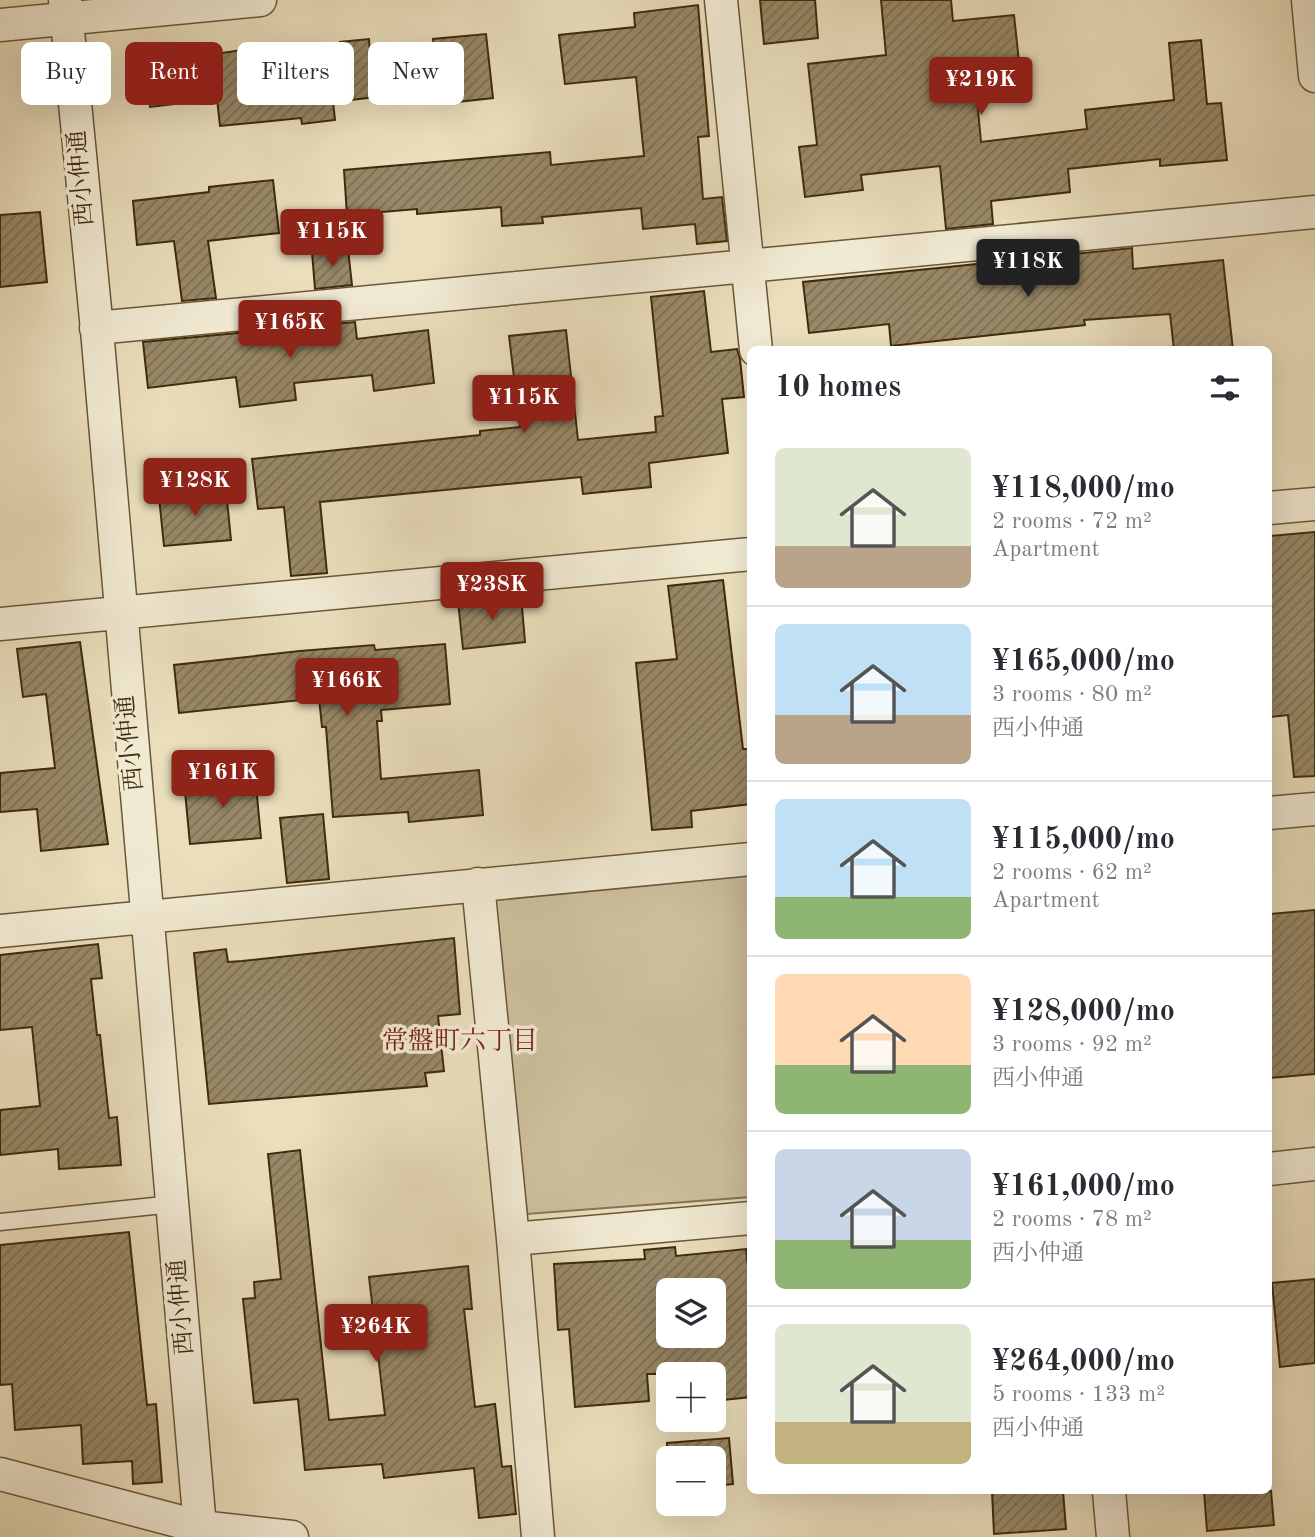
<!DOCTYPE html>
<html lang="en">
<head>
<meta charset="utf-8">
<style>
  body { margin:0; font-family:"Old Standard TT","Noto Serif JP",serif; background:#f7f7f7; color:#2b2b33; height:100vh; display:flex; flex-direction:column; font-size:26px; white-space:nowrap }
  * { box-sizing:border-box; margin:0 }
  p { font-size:23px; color:#7c7c81 }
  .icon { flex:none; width:38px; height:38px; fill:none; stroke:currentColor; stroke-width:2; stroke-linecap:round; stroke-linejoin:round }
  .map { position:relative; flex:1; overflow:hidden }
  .panel { position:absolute; left:747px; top:346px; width:525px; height:1148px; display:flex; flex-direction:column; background:#fff; border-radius:10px; box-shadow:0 7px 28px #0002 }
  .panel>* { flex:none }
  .guide { position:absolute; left:21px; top:42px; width:621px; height:63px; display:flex; gap:14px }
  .fabs { position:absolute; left:656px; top:1278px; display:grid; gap:14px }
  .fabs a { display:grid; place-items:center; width:70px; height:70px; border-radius:10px; background:#fff; box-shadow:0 7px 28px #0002; font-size:35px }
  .price { position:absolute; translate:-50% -60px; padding:0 16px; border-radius:7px; background:#8f2418; color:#fff; font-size:23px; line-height:46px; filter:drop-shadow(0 2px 4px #0008) }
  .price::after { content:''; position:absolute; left:50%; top:42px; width:21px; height:16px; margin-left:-10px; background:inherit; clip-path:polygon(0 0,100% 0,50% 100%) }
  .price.current { background:#222; color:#fff }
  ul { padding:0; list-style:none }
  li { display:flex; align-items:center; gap:21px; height:175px; padding:0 28px }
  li+li { border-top:2px solid #e1e1e2 }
  li span { display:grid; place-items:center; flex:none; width:196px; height:140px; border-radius:10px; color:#555 }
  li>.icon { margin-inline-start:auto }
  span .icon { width:84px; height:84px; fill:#fffc; stroke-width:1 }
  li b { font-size:30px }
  h2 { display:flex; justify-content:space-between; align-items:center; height:84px; padding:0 28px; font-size:30px }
  .chip { padding:0 24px; border-radius:10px; background:#fff; box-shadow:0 7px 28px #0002; font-size:24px; line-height:63px }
  .chip.current { background:#8f2418; color:#fff }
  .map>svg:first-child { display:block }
</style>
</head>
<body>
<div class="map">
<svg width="1315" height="1537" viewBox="0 0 1315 1537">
  <defs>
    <pattern id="building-hatch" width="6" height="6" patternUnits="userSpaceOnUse" patternTransform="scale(1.75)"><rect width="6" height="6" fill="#988867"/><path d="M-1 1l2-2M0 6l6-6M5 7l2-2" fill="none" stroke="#7d6f53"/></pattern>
  </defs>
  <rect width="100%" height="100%" fill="#eadebc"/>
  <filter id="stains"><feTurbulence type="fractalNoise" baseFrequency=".00286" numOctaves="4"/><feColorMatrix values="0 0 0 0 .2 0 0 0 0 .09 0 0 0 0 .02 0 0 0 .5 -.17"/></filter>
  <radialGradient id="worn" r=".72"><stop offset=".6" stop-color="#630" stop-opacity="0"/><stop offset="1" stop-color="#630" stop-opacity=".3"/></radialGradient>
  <!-- park -->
  <path fill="#cdbf9e" stroke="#867454" stroke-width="2" d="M751,875V1197L527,1214L492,898Z"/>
  <!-- building -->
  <path fill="url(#building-hatch)" stroke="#402a0b" stroke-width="2" fill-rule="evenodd" d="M760,0H815L818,38L764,44Z
    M881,0H951L953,21L1014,15L1019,62L974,67L981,142L1087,129L1085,110L1174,100L1169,43L1201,40L1207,104L1221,103L1227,160L1160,166V159L1068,169L1070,192L991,201L993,224L946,229L940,166L861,175L863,190L805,197L799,147L817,145L808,64L886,55Z
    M698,5L709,136L698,137L703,199L722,197L727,241L697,244L695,224L643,229L641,208L542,217L543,223L502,226L501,207L417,214V209L347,215L344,170L550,152L551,165L644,156L636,77L565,84L559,35L635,27L634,13Z
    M486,34L493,98L440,104L438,90L333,102L335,120L302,124L301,118L220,126L217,99L150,107L145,65L261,47L262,58L341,48L340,42L369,39L370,55L434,48L433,39Z
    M273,180L279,233L208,241L216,298L182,301L174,241L137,245L133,201L209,192V187Z
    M40,212L47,282L0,287V215Z
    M1132,248L1133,269L1223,260L1233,350H1174L1170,314L1084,320L1085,325L891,346L889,324L809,333L803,282Z
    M348,249L352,285L315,289L312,252Z
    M704,291L711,352L737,349L740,359L744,397L722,399L728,453L649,463L651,487L583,494L581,477L320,502L327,573L291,576L284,507L258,509L252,459L480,435V431L520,427L509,336L566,330L578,440L656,432L655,417L663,416L651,297Z
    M355,322L357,339L428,330L434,383L374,391L372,375L294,383L296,400L240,407L236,377L148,388L143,342Z
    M226,490L231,540L164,546L159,497Z
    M1315,532V776L1294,777L1288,715L1269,717V536Z
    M723,580L743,749H751V804L691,811L692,827L652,830L636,663L677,659L668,586Z
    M521,595L525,642L463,649L458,601Z
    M80,642L108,844L41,851L37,809L0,812V773L55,768L46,694L23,697L17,649Z
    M445,644L450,704L381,710L382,721H377L381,779L479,770L483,815L409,822L408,812L333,817L326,727H322L319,698L179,713L174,665L300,651L374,645L375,650Z
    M255,775L261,838L190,844L184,781Z
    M323,814L329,879L287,883L280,818Z
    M1315,910V1074L1269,1078V914Z
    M454,938L460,1014L438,1016L444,1071L425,1073L427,1086L209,1104L194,953L226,949L228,962L242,961Z
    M98,944L102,978L91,979L97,1035H100L109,1118L117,1117L121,1165L59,1169L58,1149L0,1155V1110L40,1106L32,1027L0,1030V955Z
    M300,1150L329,1420L385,1415L369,1277L468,1266L472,1309H464L475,1407L495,1404L502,1467L511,1466L516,1514L479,1518L474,1468L384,1478L382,1464L305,1470L298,1399L254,1403L243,1299L255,1298L254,1282L281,1279L268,1154Z
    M129,1232L147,1405L156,1404L162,1482L133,1484L132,1461L83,1464L81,1425L15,1430L12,1384L0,1385V1245Z
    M675,1247L676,1256L746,1249L751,1295V1397L714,1401V1374H647L649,1401L575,1407L569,1329L558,1330L554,1264L645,1259L644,1250ZM668,1290H714V1335H668Z
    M1315,1279V1363L1280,1367L1272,1283Z
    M729,1438L733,1484L714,1486V1458H668V1464L667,1443Z
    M992,1491H1063L1066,1529L994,1534Z
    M1204,1491H1271L1274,1525L1207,1531Z"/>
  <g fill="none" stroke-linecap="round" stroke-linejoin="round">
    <defs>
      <path id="service" d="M0,1222L173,1204"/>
      <path id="minor" d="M65,0C75,110 87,220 97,330C130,729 167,1128 200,1527
        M721,0L756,350
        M1308,0L1315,76
        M0,25L260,0
        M96,328L1315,212
        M1269,508L1315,504
        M0,624L751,554
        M1269,813L1315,809
        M478,884L513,1239L538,1537
        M0,931L751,859
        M1269,1169L1315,1164
        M513,1239L751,1218
        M0,1474L200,1527L292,1537
        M1109,1491L1113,1537"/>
    </defs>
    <!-- service casing -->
    <use href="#service" stroke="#6a5737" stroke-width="19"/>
    <!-- minor casing -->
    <use href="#minor" stroke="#6a5737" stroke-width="35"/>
    <!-- service -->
    <use href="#service" stroke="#f1ead3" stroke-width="16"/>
    <!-- minor -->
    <use href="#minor" stroke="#f1ead3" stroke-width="32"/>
  </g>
  <g text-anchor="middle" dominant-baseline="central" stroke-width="7" stroke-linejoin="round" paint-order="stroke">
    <!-- street labels -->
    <g font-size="24" fill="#402a0b" stroke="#f1ead3">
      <text transform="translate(82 178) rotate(-95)">西小仲通</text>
      <text transform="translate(131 743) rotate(-96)">西小仲通</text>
      <text transform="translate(182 1307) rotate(-95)">西小仲通</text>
    </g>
    <!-- neighbourhood labels -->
    <g font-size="26" fill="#7a1f14" stroke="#f1ead3">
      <text x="460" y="1042">常盤町六丁目</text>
    </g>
  </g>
  <rect width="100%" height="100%" filter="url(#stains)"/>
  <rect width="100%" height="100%" fill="url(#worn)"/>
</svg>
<div class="fabs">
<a><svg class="icon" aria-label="layers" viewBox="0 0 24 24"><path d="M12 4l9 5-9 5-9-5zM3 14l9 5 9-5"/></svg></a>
<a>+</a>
<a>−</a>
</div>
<b class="price" style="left:981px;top:117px">¥219K</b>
<b class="price" style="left:332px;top:269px">¥115K</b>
<b class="price current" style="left:1028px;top:299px">¥118K</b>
<b class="price" style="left:290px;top:360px">¥165K</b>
<b class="price" style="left:524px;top:435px">¥115K</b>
<b class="price" style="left:195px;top:518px">¥128K</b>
<b class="price" style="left:492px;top:622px">¥238K</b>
<b class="price" style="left:347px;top:718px">¥166K</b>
<b class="price" style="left:223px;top:810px">¥161K</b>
<b class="price" style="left:376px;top:1364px">¥264K</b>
<div class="guide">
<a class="chip">Buy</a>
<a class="chip current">Rent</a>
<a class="chip">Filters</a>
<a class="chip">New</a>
</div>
<section class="panel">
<h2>10 homes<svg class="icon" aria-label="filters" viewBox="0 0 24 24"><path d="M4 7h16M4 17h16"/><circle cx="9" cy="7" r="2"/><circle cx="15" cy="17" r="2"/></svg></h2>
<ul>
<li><span style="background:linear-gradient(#dfe7d0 70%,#b9a48a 0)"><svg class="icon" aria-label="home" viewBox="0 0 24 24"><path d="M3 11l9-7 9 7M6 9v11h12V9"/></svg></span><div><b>¥118,000/mo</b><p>2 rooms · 72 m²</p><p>Apartment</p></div></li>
<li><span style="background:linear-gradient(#bfe0f5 65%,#b9a48a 0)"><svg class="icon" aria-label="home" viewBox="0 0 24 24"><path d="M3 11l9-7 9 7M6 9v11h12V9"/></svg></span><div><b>¥165,000/mo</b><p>3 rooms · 80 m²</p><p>西小仲通</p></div></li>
<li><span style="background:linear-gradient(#bfe0f5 70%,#8fb573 0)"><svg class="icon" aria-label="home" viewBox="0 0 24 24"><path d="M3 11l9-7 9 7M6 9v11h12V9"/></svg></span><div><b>¥115,000/mo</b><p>2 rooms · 62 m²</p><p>Apartment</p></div></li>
<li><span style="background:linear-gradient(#ffd9b3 65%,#8fb573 0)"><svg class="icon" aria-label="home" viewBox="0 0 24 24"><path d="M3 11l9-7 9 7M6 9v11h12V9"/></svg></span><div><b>¥128,000/mo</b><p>3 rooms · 92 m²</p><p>西小仲通</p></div></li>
<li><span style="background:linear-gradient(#c9d6e8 65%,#8fb573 0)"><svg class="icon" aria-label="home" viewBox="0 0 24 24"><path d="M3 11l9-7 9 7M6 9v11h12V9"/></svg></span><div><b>¥161,000/mo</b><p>2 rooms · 78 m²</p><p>西小仲通</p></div></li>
<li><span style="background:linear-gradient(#dfe7d0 70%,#c2b280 0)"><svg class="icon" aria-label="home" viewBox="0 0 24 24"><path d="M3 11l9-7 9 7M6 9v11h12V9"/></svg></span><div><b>¥264,000/mo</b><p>5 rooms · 133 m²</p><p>西小仲通</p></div></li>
</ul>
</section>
</div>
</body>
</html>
